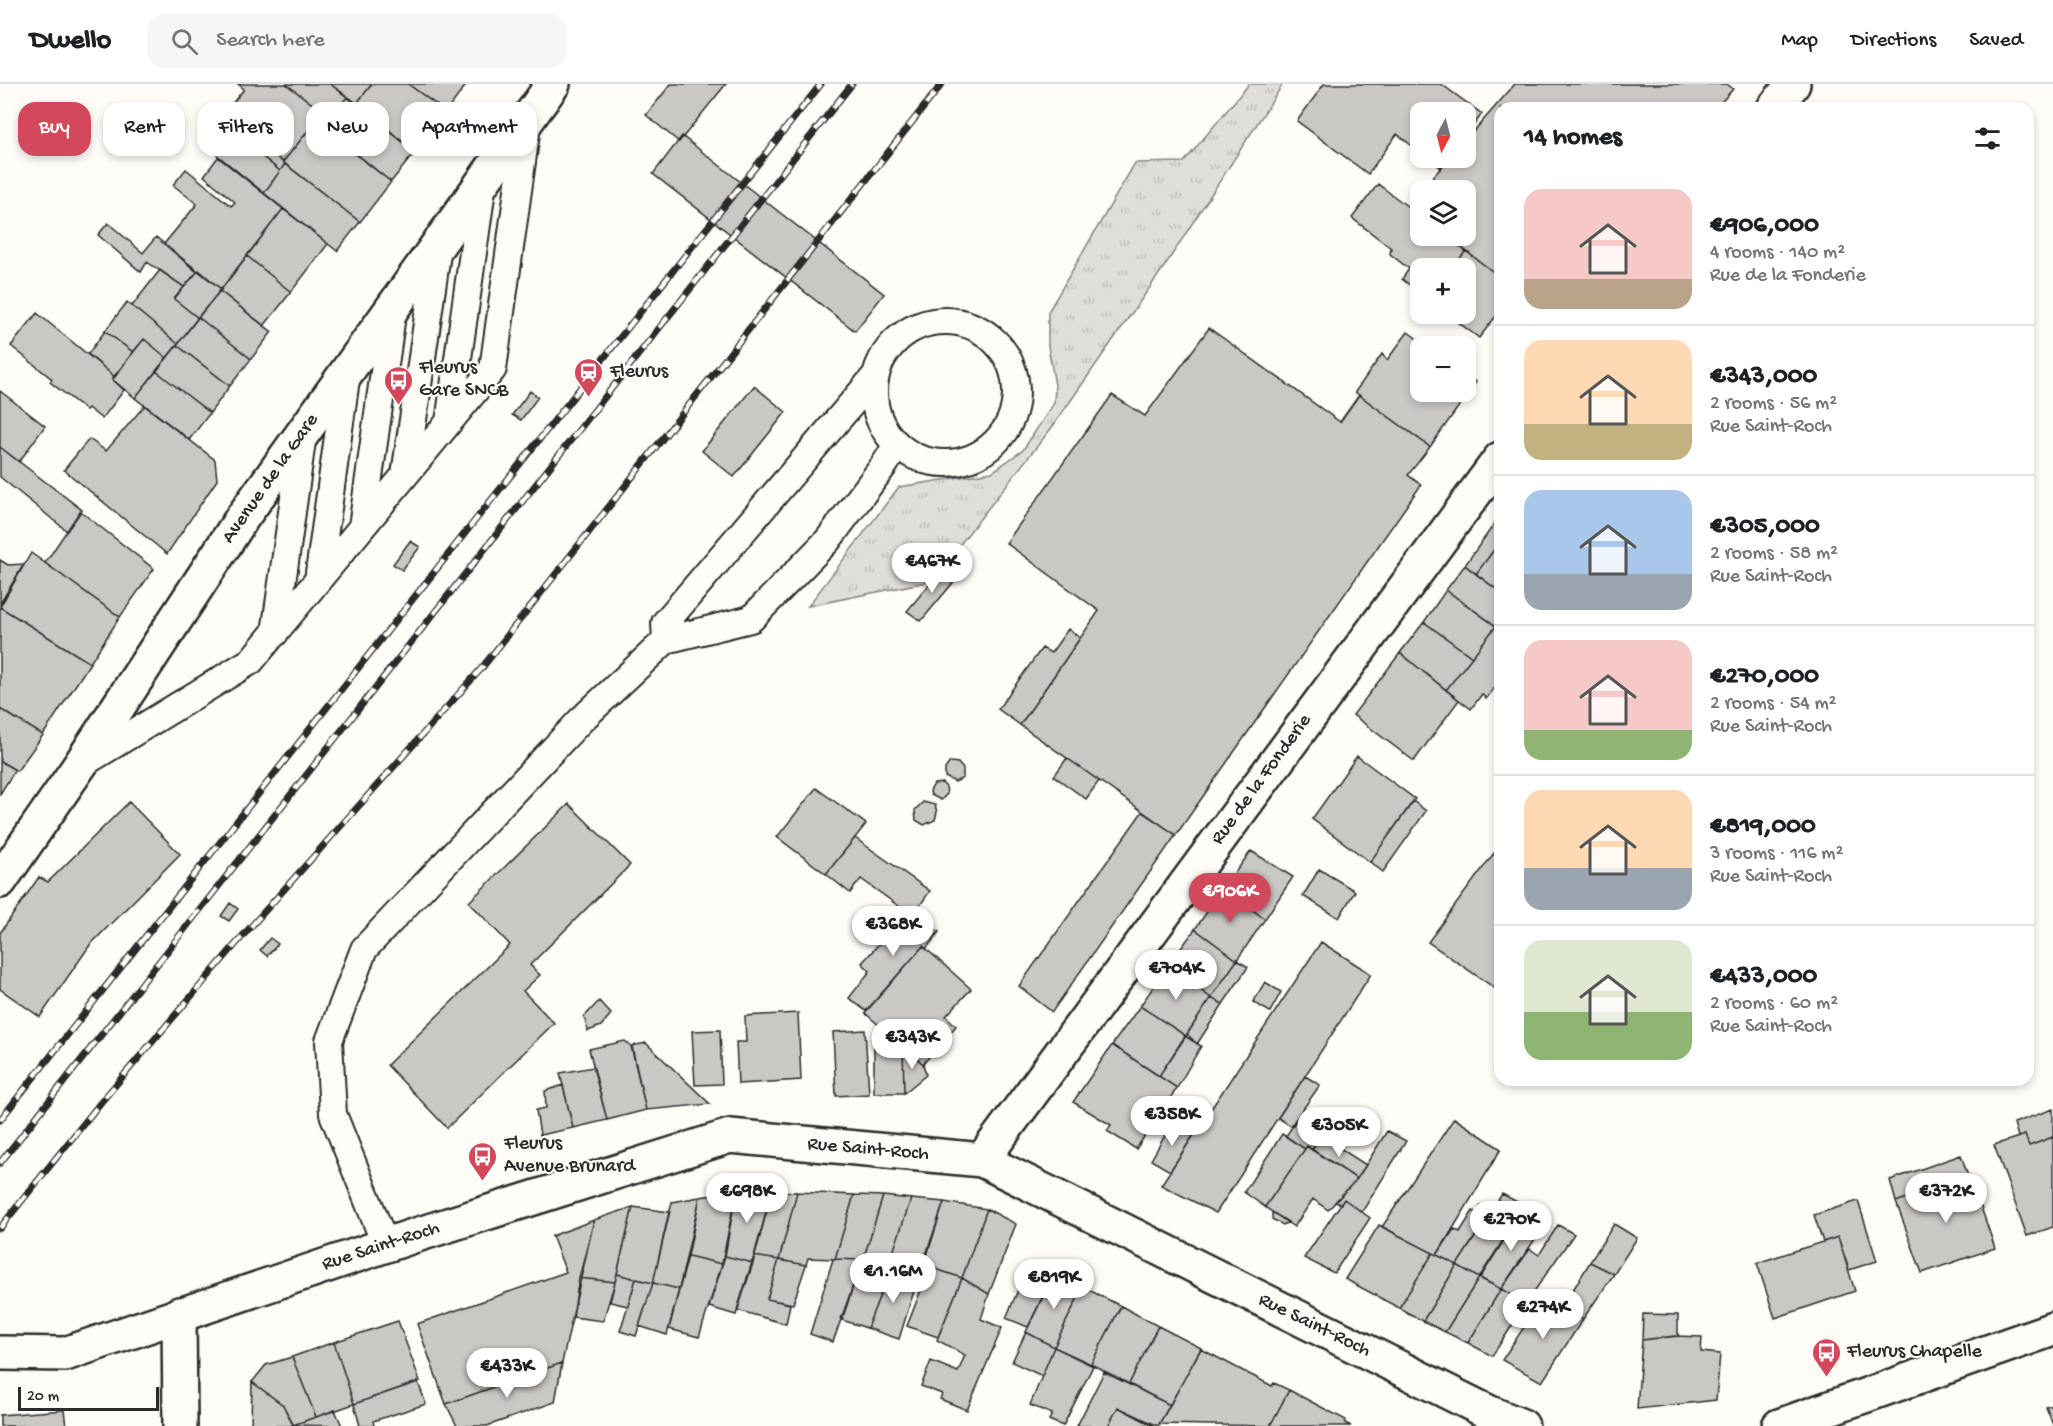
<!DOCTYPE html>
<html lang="en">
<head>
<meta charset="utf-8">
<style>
  body { margin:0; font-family:"Gochi Hand",sans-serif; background:#f6f6f6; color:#202124; height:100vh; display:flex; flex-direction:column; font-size:22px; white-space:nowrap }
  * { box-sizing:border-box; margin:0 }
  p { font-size:20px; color:#757577 }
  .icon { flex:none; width:33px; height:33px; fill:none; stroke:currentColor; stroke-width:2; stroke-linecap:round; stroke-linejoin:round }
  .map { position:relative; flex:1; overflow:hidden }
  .drawer { position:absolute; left:1494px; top:18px; width:540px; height:984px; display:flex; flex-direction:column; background:#fff; border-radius:18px; box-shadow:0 3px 9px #0003 }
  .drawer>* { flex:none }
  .hud { position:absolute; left:18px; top:18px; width:570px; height:54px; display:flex; gap:12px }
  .needle { width:39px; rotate:187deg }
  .buttons { position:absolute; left:1410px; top:18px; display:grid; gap:12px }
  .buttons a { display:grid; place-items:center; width:66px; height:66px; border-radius:12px; background:#fff; box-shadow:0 3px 9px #0003; font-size:30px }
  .scale { position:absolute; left:18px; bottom:15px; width:141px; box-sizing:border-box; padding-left:6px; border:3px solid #2b2b2b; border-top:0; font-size:16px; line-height:21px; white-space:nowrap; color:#2b2b2b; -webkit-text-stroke:4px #fdfcf7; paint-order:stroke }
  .price { position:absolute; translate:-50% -51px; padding:0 14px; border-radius:21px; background:#fff; color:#222; font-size:20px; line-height:39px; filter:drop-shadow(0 2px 3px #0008) }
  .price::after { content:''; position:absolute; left:50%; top:36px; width:18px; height:14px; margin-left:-9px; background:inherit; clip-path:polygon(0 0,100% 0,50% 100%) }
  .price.on { background:#d1495b; color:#fff }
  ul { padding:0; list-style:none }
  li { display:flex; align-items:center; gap:18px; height:150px; padding:0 30px }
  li+li { border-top:2px solid #e0e0e0 }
  li span { display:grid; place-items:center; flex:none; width:168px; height:120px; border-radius:18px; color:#555 }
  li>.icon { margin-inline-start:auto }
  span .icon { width:72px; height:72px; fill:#fffc; stroke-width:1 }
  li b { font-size:26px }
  h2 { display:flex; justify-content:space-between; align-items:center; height:72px; padding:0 30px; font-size:26px }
  .tag { padding:0 21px; border-radius:18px; background:#fff; box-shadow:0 3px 9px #0003; font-size:21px; line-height:54px }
  .tag.on { background:#d1495b; color:#fff }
  header { display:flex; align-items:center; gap:36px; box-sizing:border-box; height:84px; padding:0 30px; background:#fff; border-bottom:2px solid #e0e0e0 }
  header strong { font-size:28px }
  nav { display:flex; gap:33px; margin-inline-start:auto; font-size:21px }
  .search { width:420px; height:54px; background:#f6f6f6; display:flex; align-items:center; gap:15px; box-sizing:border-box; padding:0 21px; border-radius:18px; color:#757577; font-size:22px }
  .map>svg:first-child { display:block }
</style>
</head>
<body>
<header>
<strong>Dwello</strong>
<div class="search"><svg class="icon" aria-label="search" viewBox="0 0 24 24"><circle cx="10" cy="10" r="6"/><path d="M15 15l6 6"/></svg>Search here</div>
<nav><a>Map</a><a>Directions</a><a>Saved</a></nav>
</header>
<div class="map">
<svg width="2053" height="1342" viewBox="0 0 2053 1342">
  <defs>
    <pattern id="grass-tufts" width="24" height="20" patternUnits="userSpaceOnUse" patternTransform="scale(1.5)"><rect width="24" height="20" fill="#dfdeda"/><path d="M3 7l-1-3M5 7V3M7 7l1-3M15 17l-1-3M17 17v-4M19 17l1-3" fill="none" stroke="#c0bfbb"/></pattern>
  </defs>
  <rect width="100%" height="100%" fill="#fdfcf7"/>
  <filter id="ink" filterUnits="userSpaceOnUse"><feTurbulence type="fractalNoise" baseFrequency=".0167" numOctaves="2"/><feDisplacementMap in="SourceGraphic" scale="12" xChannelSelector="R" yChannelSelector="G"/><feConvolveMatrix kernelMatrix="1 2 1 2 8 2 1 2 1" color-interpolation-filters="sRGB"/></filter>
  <g filter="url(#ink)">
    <!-- grass -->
    <path fill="url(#grass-tufts)" stroke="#858482" stroke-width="1.5" d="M1249,0H1283L1164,183L1053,342L931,497L808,522L899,403L992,388L1023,366L1054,319L1055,301L1048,262V228L1135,79L1184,78Z"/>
    <!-- building -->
    <path fill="#c9c8c4" stroke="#2b2b2b" stroke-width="1.5" d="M238,0H286L331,34L324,43L315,38L283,78L250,51L256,42L231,21L244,5Z
      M286,0H330L347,13L331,34Z
      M330,0H372L357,19Z
      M372,0H408L446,28L415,68L357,19Z
      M408,0H467L446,28Z
      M671,0H726L679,58L646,31Z
      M1324,0H1441L1482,30L1466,51V28H1420V68L1397,50L1368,90L1297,37Z
      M1515,0H1727L1733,5L1716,24H1500V193L1446,152H1466V106H1421L1450,74H1466V56Z
      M347,13L415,68L391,98L324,43Z
      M231,21L256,42L250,51L285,80L280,87L233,49L235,42L224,32Z
      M315,38L391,98L360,138L283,78Z
      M233,49L280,87L264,109L216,70Z
      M682,52L884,210L855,247L653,90Z
      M218,73L283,125L221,205L164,160L197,120L173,101L186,85L231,122L235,118L204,92Z
      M1428,74H1448L1440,83Z
      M285,80L360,138L337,167L264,109Z
      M1378,100L1420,132V152H1446L1466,167L1452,184H1420V209L1402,195L1409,185L1390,170L1391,164L1352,134Z
      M1420,108V132L1408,122Z
      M283,125L328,160L291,208L247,172Z
      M108,139L143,169L156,153L197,188L184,203L147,178L141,188L98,151Z
      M1466,167L1500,193V227L1479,254L1447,230H1466V184H1452Z
      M247,172L291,208L264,242L220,207Z
      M160,186L184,203L174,215L198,234L178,260L132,222Z
      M199,186L221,205L198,234L174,215Z
      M220,207L272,248L251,275L198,233Z
      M127,218L178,260L167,274L144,255L133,268L105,247Z
      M37,229L115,293L112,295L124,306L102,335L88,324L86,326L50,298L52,295L11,262Z
      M198,233L251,275L230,302L177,261Z
      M1209,244L1340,338L1359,311L1430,363L1408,391L1421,401L1176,751L1020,641L1099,527L1006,459L1112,311L1145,332Z
      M105,247L133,268L115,293L88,270Z
      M1408,248L1427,262H1420V308H1466V291L1476,298L1430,363L1355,308L1382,270L1387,276Z
      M144,255L167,274L135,314L112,295Z
      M177,261L230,302L210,329L156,287Z
      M156,287L210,329L189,356L135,314Z
      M754,302L786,328L734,393L702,367Z
      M0,307L45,342L19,378L0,363Z
      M530,307L538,313L521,336L512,331Z
      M145,321L215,376L217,396L167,470L64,386L89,355L106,367Z
      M0,363L82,426L67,447L0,393Z
      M80,427L154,485L120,533L45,479Z
      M1500,432V458L1476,490L1465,481Z
      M410,457L420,463L402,486L393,480Z
      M1493,467L1500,472V508L1476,490Z
      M31,469L120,533L90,579L0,523Z
      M0,476L8,481L24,480L0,520Z
      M1465,481L1500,508V545L1446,506Z
      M944,483L957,494L921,537L907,527Z
      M1446,506L1496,542L1472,573L1424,538Z
      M0,523L90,579L43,651L0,625Z
      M1424,538L1472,573L1446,606L1400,569Z
      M1496,542L1500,545V597L1486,615L1482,610L1471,625L1446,606Z
      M1068,545L1080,554L1020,641L998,625L1042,564L1051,569Z
      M1400,569L1459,616L1414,677L1353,631Z
      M0,625L43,651L17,687L0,677Z
      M1357,672L1415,715L1370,778L1312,735Z
      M1067,674L1099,697L1086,715L1054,692Z
      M0,677L15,686L0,710Z
      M950,678L958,679L963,685V694L955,698L945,693V685Z
      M942,699L946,703L947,710L941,716L931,711L930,707L934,700Z
      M816,704L866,740L826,790L777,753Z
      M1413,717L1426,727L1383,788L1370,778Z
      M129,718L180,770L90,861L40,933L0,905V849L39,793L48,798Z
      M923,718L935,721L937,728L935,736L924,741L916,736L915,726Z
      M569,720L630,781L530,881L540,891L523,907L554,939L447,1044L387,981L510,861L469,818Z
      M1142,728L1176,751L1052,928L1019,902Z
      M855,754L930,807L914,830L909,826L907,828L861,795L850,809L826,790Z
      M1251,767L1293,793L1265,835L1223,805Z
      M1494,769L1500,774L1499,907L1428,858Z
      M1319,785L1355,807L1339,834L1303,812Z
      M1223,805L1265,835L1237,876L1195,845Z
      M230,819L238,825L229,837L221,832Z
      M907,828L914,830L939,848L926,865L923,862L866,927L849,914L870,887L862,879Z
      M1195,845L1237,876L1211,914L1168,882Z
      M270,854L278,860L267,872L260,866Z
      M1321,858L1371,890L1216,1129L1161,1101Z
      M923,862L971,905L946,932L956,942L923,980L865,929Z
      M1237,876L1248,883L1223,920L1211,914Z
      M1168,882L1211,914L1186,952L1140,922Z
      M1265,898L1281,908L1270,928L1253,918Z
      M1211,914L1223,920L1197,960L1187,950Z
      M599,917L611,930L601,942L588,947L584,933Z
      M1140,922L1186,952L1159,992L1112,961Z
      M798,929L801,996L738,1000L736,958H746L745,932Z
      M720,946L722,1000L695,1001L692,947Z
      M865,946L869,1010L836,1012L833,948Z
      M1185,952L1201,962L1177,1004L1159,992Z
      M625,957L632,963L646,1026L607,1036L589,965Z
      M646,959L710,1020L646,1026L631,962Z
      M1112,961L1177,1004L1136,1065L1107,1047L1111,1041L1073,1018Z
      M903,962L904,1009H874V963Z
      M903,962L923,980L926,991L904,1009Z
      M593,983L607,1036L573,1044L560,989Z
      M1305,992L1320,1001L1291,1042L1278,1034Z
      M563,1001L573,1044L540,1051L536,1026L546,1024L545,1007Z
      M2053,1025V1053L2029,1062L2025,1051L2018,1053L2014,1039Z
      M1299,1032L1323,1045L1312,1066L1307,1062L1305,1065L1286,1052Z
      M1454,1034L1501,1065L1437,1171L1382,1143Z
      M1172,1039L1193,1052L1170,1087L1151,1076Z
      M1387,1047L1406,1057L1362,1128L1344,1115L1341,1120L1335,1118L1357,1095Z
      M1282,1050L1305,1065L1265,1123L1244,1108Z
      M2025,1051L2029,1062L2053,1053V1143L2027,1152L1994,1061Z
      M1321,1052L1366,1081L1357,1095L1312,1066Z
      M1307,1062L1357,1095L1328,1126L1313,1115L1294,1143L1265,1123Z
      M1961,1071L1968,1092L1896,1118L1890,1096Z
      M1970,1091L1995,1164L1922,1189L1896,1118Z
      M772,1107L797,1108L779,1176L754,1172Z
      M772,1107L753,1179L725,1172L736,1108Z
      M736,1108L722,1180L688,1172L700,1113Z
      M797,1108L854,1111L835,1175L808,1174L806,1181L779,1176Z
      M1502,1110L1525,1122L1479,1194L1457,1181Z
      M854,1111L883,1112L863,1176L835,1175Z
      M883,1112L911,1115L888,1183L863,1176Z
      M700,1113L679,1205L653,1199L672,1118Z
      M911,1115L944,1118L918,1194L888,1183Z
      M1344,1115L1370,1134L1334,1189L1304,1174Z
      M1858,1117L1877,1177L1849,1186L1838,1153L1823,1158L1814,1131Z
      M944,1118L987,1125L962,1194L924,1181Z
      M1481,1122L1492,1127L1457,1181L1437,1171L1454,1145L1460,1148L1473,1127L1477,1129Z
      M633,1123L669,1128L653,1199L617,1190Z
      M633,1123L615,1198L579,1194L594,1136Z
      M987,1125L1016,1140L989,1210L962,1194Z
      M1272,1128L1288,1138L1283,1141L1272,1135Z
      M1520,1131L1542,1145L1501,1205L1480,1194Z
      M594,1136L562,1279L446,1320L417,1240L566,1188L552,1152Z
      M1614,1140L1637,1154L1614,1190L1590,1178Z
      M1379,1141L1433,1169L1399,1224L1345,1195Z
      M1558,1141L1574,1150L1526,1219L1501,1205L1530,1165L1539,1171Z
      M1838,1153L1855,1207L1775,1234L1757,1179Z
      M1433,1169L1457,1181L1423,1237L1399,1224Z
      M688,1172L722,1180L699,1253L669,1245Z
      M725,1172L753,1179L736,1231L709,1223Z
      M754,1172L779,1176L767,1215L790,1220L786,1240L737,1226Z
      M833,1175L862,1176L833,1258L810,1250Z
      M779,1176L806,1181L793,1220L767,1215Z
      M862,1176L891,1183L867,1244L842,1236Z
      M1590,1178L1614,1190L1583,1235L1562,1224Z
      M1457,1181L1479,1194L1445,1248L1423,1237Z
      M891,1183L918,1194L899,1255L867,1244Z
      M930,1183L962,1194L938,1253L907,1242Z
      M1055,1188L1083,1203L1054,1263L1026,1248Z
      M617,1190L636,1195L628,1222L610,1218Z
      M1025,1190L1048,1201L1028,1243L1006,1234Z
      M579,1194L615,1198L603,1237L573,1233Z
      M962,1194L989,1210L981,1235L1002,1244L967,1326L940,1315L942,1310L921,1302L931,1277L958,1288L965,1271L937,1256Z
      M1479,1194L1501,1205L1468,1259L1445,1248Z
      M636,1195L653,1199L636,1252L620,1247Z
      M653,1199L679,1205L667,1251L639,1242Z
      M1083,1203L1121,1222L1091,1280L1054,1263Z
      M1501,1205L1527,1219L1492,1272L1468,1259Z
      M1544,1213L1583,1235L1542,1298L1502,1276Z
      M1121,1222L1158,1242L1129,1300L1091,1280Z
      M1643,1230L1678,1231V1252L1642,1256Z
      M398,1237L420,1297L354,1320L334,1258Z
      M1158,1242L1201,1264L1170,1321L1129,1300Z
      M1026,1248L1054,1263L1042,1292L1012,1278Z
      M1675,1252L1702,1253L1701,1268L1720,1270L1716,1316L1637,1325L1642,1256Z
      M334,1258L354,1320L316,1333L292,1273Z
      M1054,1263L1093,1282L1063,1342L1049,1336L1052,1330L1030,1321Z
      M1201,1265L1272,1302L1274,1299L1289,1306L1270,1342L1159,1340Z
      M292,1273L316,1333L293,1341L283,1321L252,1298L266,1281Z
      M562,1279L555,1318L487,1342H457L446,1320Z
      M1104,1288L1170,1321L1158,1342L1118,1323L1108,1342H1077Z
      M252,1298L283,1321L294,1342H251Z
      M418,1298L426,1320L373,1337L374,1342H360L354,1320Z
      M1289,1306L1346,1336L1345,1339L1351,1342H1270Z
      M2053,1321V1341L2046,1323Z
      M1118,1323L1154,1342H1108Z
      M64,1326L66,1342H0V1331Z
      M335,1326L342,1342L293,1341L316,1333Z"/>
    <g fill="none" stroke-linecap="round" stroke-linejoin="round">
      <defs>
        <path id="service" d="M874 308a71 71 0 1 1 142 0a71 71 0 1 1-142 0Z
          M449,338L483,98
          M405,391L438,163
          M362,443L393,224
          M318,496L347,288
          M275,549L303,350
          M666,556L665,539L876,291
          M84,679L251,577L493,285L528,35
          M386,1162L333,1030L329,957L364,865L581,636L666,556L751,535L828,456L885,380L897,361"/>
        <path id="minor" d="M1774,24L1793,0
          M982,1076L1500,375"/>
        <path id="tertiary" d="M0,797L80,681L242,434L553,0
          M179,1230L180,1342"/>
        <path id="secondary" d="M0,1269L65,1270L410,1153L730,1052L982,1076L1488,1328L1522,1342
          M1779,1342L2053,1245"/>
      </defs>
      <!-- service casing -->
      <use href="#service" stroke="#2b2b2b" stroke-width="30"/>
      <!-- minor casing -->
      <use href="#minor" stroke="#2b2b2b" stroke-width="38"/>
      <!-- tertiary casing -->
      <use href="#tertiary" stroke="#2b2b2b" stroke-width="38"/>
      <!-- secondary casing -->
      <use href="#secondary" stroke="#2b2b2b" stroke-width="38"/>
      <!-- service -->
      <use href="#service" stroke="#fdfcf7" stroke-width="26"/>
      <!-- minor -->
      <use href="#minor" stroke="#fdfcf7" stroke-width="33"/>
      <!-- tertiary -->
      <use href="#tertiary" stroke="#fdfcf7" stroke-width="33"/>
      <!-- secondary -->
      <use href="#secondary" stroke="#fdfcf7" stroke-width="33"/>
      <defs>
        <path id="rail" d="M0,1036L821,0
          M0,1079L852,0
          M0,1144L101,1018L247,847L481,585L942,0"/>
      </defs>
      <!-- rail casing -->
      <use href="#rail" stroke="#2b2b2b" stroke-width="7"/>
      <!-- rail -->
      <use href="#rail" stroke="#fdfcf7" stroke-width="4.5" stroke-dasharray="14" stroke-linecap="butt"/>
    </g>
  </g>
  <!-- icons -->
  <defs>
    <symbol id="station-pin" viewBox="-11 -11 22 30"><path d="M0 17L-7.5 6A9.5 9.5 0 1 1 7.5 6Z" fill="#d1495b" stroke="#fdfcf7"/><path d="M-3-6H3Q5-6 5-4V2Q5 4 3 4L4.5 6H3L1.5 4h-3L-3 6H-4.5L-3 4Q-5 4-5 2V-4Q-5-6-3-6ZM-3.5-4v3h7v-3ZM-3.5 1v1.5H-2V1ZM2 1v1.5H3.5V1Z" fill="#fff"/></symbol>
    <symbol id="bus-pin" viewBox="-11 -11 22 30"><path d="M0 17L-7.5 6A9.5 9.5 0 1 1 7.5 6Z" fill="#d1495b" stroke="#fdfcf7"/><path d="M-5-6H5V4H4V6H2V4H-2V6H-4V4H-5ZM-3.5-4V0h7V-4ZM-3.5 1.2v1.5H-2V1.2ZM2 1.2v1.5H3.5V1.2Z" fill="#fff"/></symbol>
  </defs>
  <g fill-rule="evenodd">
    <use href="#station-pin" x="572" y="272" width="33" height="45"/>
    <use href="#bus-pin" x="382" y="280" width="33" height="45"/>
    <use href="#bus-pin" x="466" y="1056" width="33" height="45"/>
    <use href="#bus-pin" x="1810" y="1252" width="33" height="45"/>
  </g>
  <g text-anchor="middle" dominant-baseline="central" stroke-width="4.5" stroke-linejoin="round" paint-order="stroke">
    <!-- poi labels -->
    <g font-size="20" fill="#2b2b2b" stroke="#fdfcf7" text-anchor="start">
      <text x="419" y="284">Fleurus<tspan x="419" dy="23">Gare SNCB</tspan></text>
      <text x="610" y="288">Fleurus</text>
      <text x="504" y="1060">Fleurus<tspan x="504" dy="23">Avenue Brunard</tspan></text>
      <text x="1847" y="1268">Fleurus Chapelle</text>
    </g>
    <!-- street labels -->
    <g font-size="20" fill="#2b2b2b" stroke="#fdfcf7">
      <text transform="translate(271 395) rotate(-55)">Avenue de la Gare</text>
      <text transform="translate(1262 696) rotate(-54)">Rue de la Fonderie</text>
      <text transform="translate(868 1066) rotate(5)">Rue Saint-Roch</text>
      <text transform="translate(381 1163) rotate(-18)">Rue Saint-Roch</text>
      <text transform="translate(1314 1242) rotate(26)">Rue Saint-Roch</text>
    </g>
  </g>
</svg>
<div class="buttons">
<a><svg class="needle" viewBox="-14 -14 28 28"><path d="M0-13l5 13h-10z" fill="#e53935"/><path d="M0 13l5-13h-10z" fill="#757577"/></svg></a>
<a><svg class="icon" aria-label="layers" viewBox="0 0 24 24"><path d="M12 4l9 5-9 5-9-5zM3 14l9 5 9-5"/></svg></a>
<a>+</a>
<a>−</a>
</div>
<div class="scale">20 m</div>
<b class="price" style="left:932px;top:510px">€467K</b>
<b class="price on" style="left:1230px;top:840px">€906K</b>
<b class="price" style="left:893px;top:873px">€368K</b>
<b class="price" style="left:1176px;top:917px">€704K</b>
<b class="price" style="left:912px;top:986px">€343K</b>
<b class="price" style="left:1172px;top:1063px">€358K</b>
<b class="price" style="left:1339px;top:1074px">€305K</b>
<b class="price" style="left:747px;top:1140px">€698K</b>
<b class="price" style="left:1946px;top:1140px">€372K</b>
<b class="price" style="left:1511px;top:1168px">€270K</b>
<b class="price" style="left:893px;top:1220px">€1.16M</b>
<b class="price" style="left:1054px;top:1226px">€819K</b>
<b class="price" style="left:1543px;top:1256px">€274K</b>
<b class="price" style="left:507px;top:1315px">€433K</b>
<div class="hud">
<a class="tag on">Buy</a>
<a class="tag">Rent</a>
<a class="tag">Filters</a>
<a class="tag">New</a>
<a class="tag">Apartment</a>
</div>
<section class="drawer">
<h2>14 homes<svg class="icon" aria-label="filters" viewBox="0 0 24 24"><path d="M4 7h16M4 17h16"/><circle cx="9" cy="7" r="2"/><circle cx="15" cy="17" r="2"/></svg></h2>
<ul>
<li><span style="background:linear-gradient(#f6c9c9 75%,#b9a48a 0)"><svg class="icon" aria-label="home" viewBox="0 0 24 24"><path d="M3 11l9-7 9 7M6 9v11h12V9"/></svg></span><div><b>€906,000</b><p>4 rooms · 140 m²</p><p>Rue de la Fonderie</p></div></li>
<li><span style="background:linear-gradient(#ffd9b3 70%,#c2b280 0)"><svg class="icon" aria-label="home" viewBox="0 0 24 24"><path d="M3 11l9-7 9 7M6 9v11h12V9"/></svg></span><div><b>€343,000</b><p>2 rooms · 56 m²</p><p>Rue Saint-Roch</p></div></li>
<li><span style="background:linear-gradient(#a9c7e8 70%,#9aa5b1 0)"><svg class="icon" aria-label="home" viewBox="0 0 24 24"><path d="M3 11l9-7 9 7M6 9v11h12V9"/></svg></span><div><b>€305,000</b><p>2 rooms · 58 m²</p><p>Rue Saint-Roch</p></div></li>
<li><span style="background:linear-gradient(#f6c9c9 75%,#8fb573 0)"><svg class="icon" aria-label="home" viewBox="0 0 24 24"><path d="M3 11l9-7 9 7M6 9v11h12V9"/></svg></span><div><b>€270,000</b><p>2 rooms · 54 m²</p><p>Rue Saint-Roch</p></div></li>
<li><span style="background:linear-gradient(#ffd9b3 65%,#9aa5b1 0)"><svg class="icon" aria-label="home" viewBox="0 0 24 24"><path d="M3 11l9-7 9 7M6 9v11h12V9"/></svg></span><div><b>€819,000</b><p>3 rooms · 116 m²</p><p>Rue Saint-Roch</p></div></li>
<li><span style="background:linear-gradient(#dfe7d0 60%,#8fb573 0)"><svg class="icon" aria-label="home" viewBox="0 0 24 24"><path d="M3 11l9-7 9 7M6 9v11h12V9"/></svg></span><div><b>€433,000</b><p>2 rooms · 60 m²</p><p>Rue Saint-Roch</p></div></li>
</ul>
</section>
</div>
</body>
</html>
